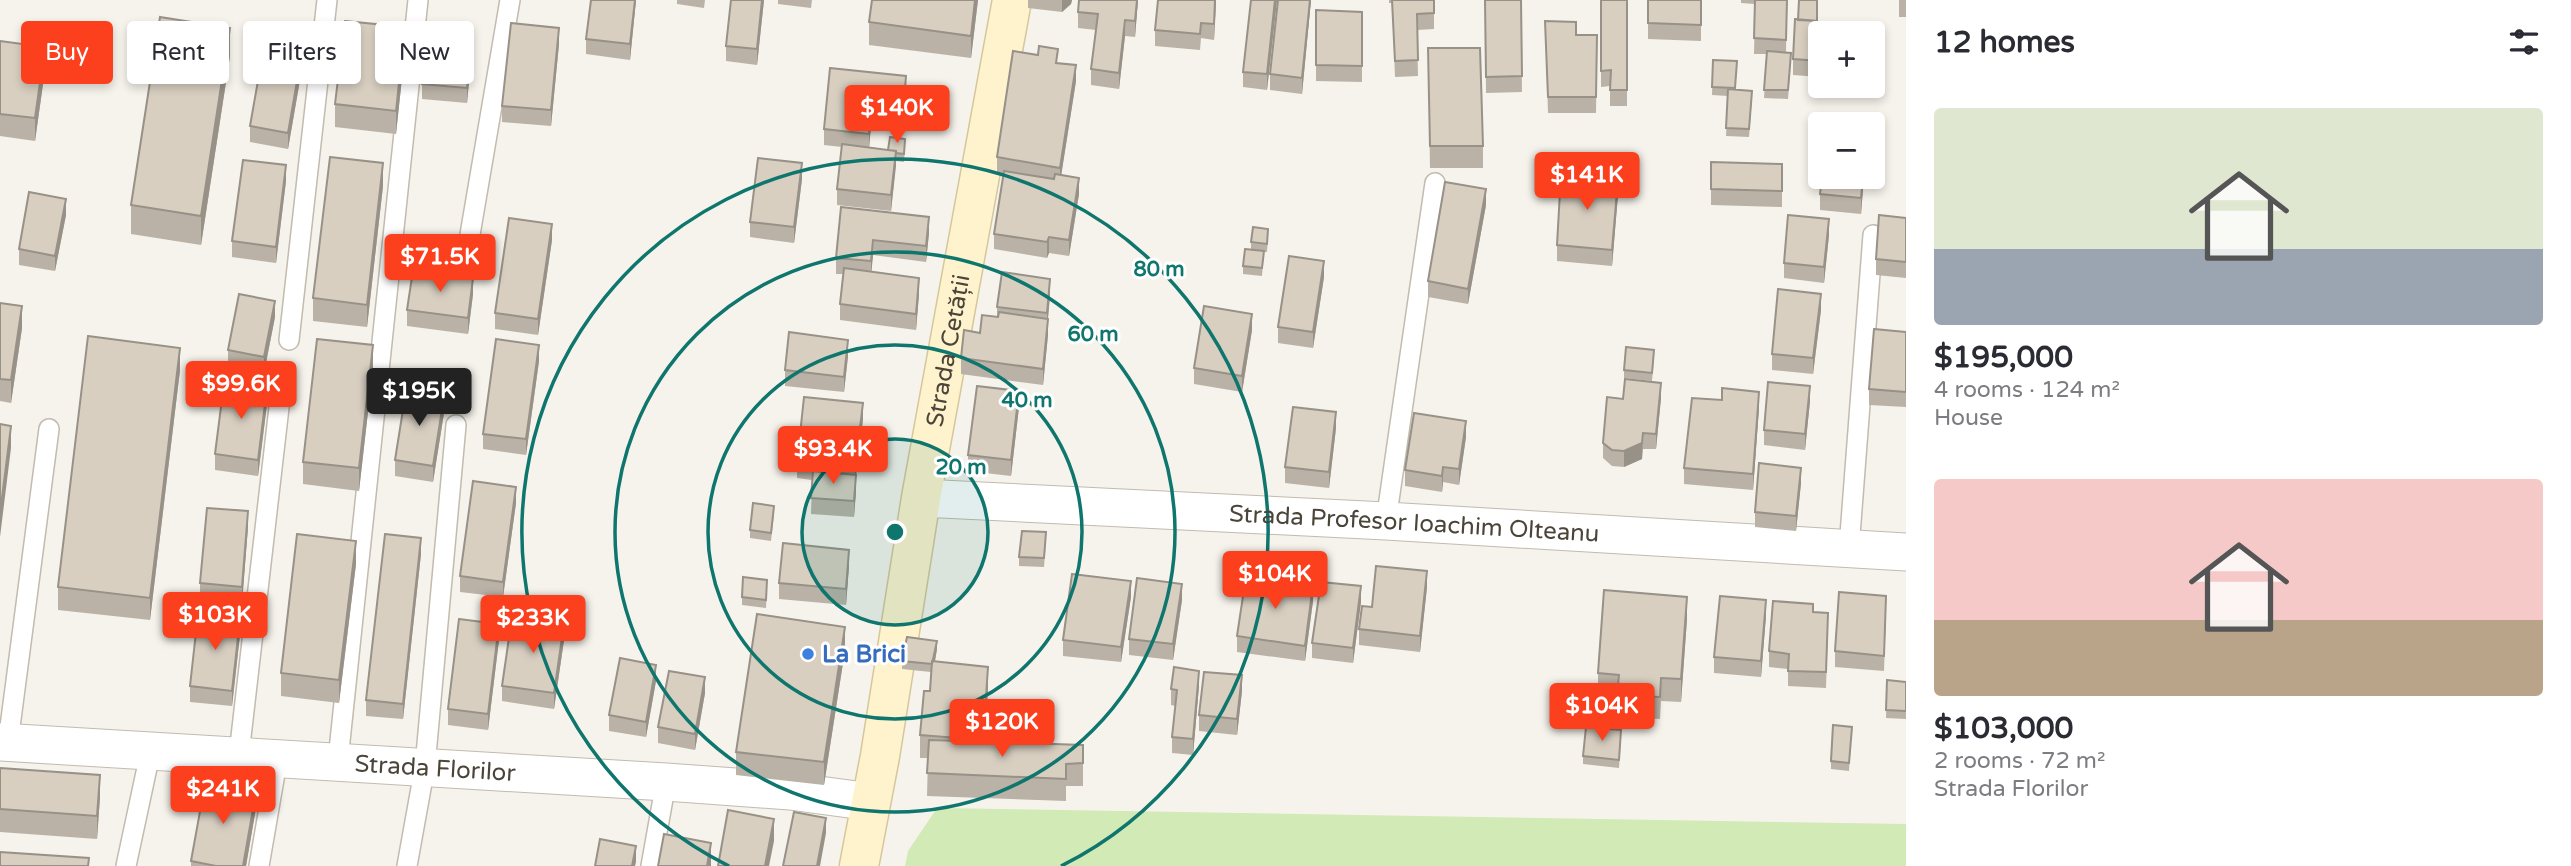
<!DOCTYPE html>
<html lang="en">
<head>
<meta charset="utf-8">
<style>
  body { margin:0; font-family:"Varela Round",sans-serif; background:#f2f2f3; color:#2b2b33; height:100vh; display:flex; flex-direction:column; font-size:26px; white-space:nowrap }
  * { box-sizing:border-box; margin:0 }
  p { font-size:23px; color:#7c7c81 }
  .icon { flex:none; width:38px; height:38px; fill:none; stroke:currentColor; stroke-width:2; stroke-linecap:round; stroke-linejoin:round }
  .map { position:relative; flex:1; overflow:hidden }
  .panel { display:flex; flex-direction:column; background:#fff; width:665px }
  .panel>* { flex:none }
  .top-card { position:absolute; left:21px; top:21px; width:665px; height:63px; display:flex; gap:14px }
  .fabs { position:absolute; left:1808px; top:21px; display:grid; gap:14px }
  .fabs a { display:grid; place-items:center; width:77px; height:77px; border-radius:7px; background:#fff; box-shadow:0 4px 10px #0003; font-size:35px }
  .price { position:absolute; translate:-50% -60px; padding:0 16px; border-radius:7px; background:#fc3f1d; color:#fff; font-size:23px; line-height:46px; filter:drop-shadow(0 2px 4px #0008) }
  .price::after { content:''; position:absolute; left:50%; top:42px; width:21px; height:16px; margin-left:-10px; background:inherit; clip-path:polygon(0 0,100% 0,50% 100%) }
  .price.on { background:#222; color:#fff }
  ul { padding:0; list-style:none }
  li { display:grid; align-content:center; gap:14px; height:371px; padding:0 28px }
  li span { display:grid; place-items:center; height:217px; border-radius:7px; color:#555 }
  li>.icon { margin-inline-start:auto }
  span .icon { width:126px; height:126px; fill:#fffc; stroke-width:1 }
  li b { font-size:30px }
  h2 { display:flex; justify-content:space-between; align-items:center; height:84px; padding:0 28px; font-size:30px }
  .pill { padding:0 24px; border-radius:7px; background:#fff; box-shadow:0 4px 10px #0003; font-size:24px; line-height:63px }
  .pill.on { background:#fc3f1d; color:#fff }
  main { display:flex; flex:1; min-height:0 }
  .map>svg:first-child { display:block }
</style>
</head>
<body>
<main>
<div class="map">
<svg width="1906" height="866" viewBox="0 0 1906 866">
  <rect width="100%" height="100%" fill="#f6f3ec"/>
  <!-- green -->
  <path fill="#d2eab5" d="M937,808L1906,824V866H905L908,851Z"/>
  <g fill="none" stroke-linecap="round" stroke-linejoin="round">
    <defs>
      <path id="lane" d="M466,258L510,0
        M289,340L327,0
        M1386,521L1435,183
        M1849,548L1873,235
        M8,742L49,429
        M239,754L280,399
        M338,760L418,0
        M126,866L151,749
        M259,866L278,756
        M407,866L425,766L456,425
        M651,866L666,782"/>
      <g id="street">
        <path id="s1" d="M921,498L1386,521L1906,552"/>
        <path id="s2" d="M0,742L666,782L790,791L871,802"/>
      </g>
      <g id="secondary">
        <path id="s3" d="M859,866L880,756L921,498L1012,0"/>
      </g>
    </defs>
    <!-- lane casing -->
    <use href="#lane" stroke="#c2bbae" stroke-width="22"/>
    <!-- street casing -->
    <use href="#street" stroke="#c2bbae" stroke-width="39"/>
    <!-- secondary casing -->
    <use href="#secondary" stroke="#d6c79b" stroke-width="41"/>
    <!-- lane -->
    <use href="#lane" stroke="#fff" stroke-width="19"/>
    <!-- street -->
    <use href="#street" stroke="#fff" stroke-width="37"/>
    <!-- secondary -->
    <use href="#secondary" stroke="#fff3cd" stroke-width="38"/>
  </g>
  <!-- wall -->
  <path fill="#bab2a6" d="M636,0L630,60L586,54V39Z
    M677,0H705L704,8L677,4Z
    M731,0H764L757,65L726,61V46Z
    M778,0H812L811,8L778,4Z
    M978,0L971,58L869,45V22Z
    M1028,0H1072L1071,4L1062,12L1028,8Z
    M1138,0L1135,37L1125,36L1119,89L1091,85V69L1096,30L1078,28V12Z
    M1216,0L1214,40L1201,38L1200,50L1155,46V30Z
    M1251,0H1277L1267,90L1243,87V72Z
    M1311,0L1302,94L1270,90V74Z
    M1389,0H1434V29L1417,30L1418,76L1395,77L1392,3H1389Z
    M1485,0H1521L1522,92L1486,93Z
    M1601,0L1627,90V106H1610V86L1601,87Z
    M1701,0V41L1648,39V23Z
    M1741,0H1787L1786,52L1791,61L1788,99L1764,98L1767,54H1754L1755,4L1741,3Z
    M1899,0H1906V17H1899Z
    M1316,10L1362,12V82L1316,81Z
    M1545,21L1576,35H1597L1596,113H1548Z
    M1817,38H1820V77L1793,75V59Z
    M0,41L45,70L35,141L0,136Z
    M559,44L551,126L502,122V106Z
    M1428,48L1483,146V168H1430Z
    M405,50L396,134L335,127V104Z
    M472,51L467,103L422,99V84Z
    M230,56L201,245L131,234V205Z
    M1713,60L1737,69L1735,90L1752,99L1749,137L1726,136L1728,96L1712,95Z
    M1058,63L1076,81L1061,175L1079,194L1069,256L1049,253L1047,258L994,249V234L1004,174L997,173V157Z
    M300,80L288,149L250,142V126Z
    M906,92L903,130L871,126L869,147L888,150L905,147L904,162L896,161L891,211L837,205V189L842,147L824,145V129Z
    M1711,162L1782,164V207L1711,205Z
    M1864,177L1861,214L1820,210V194Z
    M802,179L794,243L750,237V222Z
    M286,181L276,263L232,257V241Z
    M383,186L367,327L313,321V298Z
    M1618,195L1612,266L1557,261V245Z
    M1486,205L1468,304L1428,297V281Z
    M841,207L929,233L926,262L873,255L871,272L919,294L916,330L840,320V304L843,274H836V258Z
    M66,215L55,271L19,265V249Z
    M1906,218V278L1876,275V259Z
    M1829,235L1824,283L1784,278V263Z
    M1268,237L1267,252H1264L1262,276L1243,274V266L1251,250V242Z
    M552,240L538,335L495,329V313Z
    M1324,277L1313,348L1278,343V327Z
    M473,294L468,334L407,326V310Z
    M1050,295L1048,319V335L1043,385L961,374V358L980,333L997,317V307Z
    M0,303L22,328L11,403L0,401Z
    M1821,310L1813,374L1772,370V354Z
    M275,317L264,373L228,366V350Z
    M1252,330L1242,392L1194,384V368Z
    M1906,332V407L1869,405V389Z
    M848,356L844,392L785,386V370Z
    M1654,358L1652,381L1624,378V370Z
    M539,361L526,455L483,449V434Z
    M373,368L359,491L303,484V462Z
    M180,370L150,620L58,610V587Z
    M1661,398L1656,449H1643L1642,459L1624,467L1612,466L1603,458V443L1623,399Z
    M1810,401L1805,450L1764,445V430Z
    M267,404L258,476L215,470V454Z
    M1019,407L1011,476L968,471V455Z
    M1759,408L1753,490L1684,484V468Z
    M444,413L433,482L395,476V460Z
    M863,419L856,475V491L854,517L811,514L812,480L797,478V463Z
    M1336,428L1329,488L1285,483V467Z
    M1466,437L1459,485L1443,482L1442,492L1405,486V470Z
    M1801,483L1796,531L1755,527V512Z
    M516,503L503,597L460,592V576Z
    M774,514L771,541L750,538V530Z
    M248,527L242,603L200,599V583Z
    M1046,540L1044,567L1019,566V557Z
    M421,554L403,719L366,716V700Z
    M356,564L339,703L281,696V673Z
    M849,566L846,605L779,599V583Z
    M1427,587L1420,652L1359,645V629L1372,607Z
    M767,588L766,608L742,605V597Z
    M1131,597L1121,662L1063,656V640Z
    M1182,600L1173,660L1129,655V639Z
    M1313,601L1305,661L1237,652V636Z
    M1361,602L1353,663L1312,658V643Z
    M1886,612L1884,671L1835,667V651Z
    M1766,616L1761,677L1714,673V657Z
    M1687,619L1681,702L1661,701L1660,719L1617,717V697L1598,696V673Z
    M1828,629L1826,688L1788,686V669L1769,667V651Z
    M240,635L232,706L190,702V686Z
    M499,640L488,730L448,725V709Z
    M564,640L554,709L502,701V686Z
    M937,649L935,661L988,689L984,742L1083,745V786H1066V801L927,796L928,758H920V735L930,691L931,672L902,669V661Z
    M845,650L824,785L736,775V752Z
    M1887,680L1906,682V719L1886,718Z
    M656,681L646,737L609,731V715Z
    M1199,686L1193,755L1172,753V737L1175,706L1171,705V689Z
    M1242,691L1237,735L1199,731V715Z
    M705,693L695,750L658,743V727Z
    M1852,727L1849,771L1831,769V761Z
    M1621,738L1619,768L1583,764V756Z
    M0,768L100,797L97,839L0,832Z
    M256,808L246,866H191V861Z"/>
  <!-- shaded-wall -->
  <path fill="#979187" d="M635,0H636L630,60V44Z
    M762,0H764L757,65V49Z
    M975,0H978L971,58V36Z
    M1062,0H1072L1071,4L1062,12Z
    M1137,0H1138L1135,37V21Z
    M1215,0H1216L1214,40V24Z
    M1275,0H1277L1267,90V74Z
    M1310,0H1311L1302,94V78Z
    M1125,20V36L1119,89V73Z
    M405,27V50L396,134V111Z
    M230,28V56L201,245V216Z
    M559,28V44L551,126V110Z
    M472,35V51L467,103V88Z
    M45,47V70L35,141V118Z
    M300,64V80L288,149V133Z
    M1076,65V81L1060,183V168Z
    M906,76V92L903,130V114Z
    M871,110V126L869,149V134Z
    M896,151V166L891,211V195Z
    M383,163V186L367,327V305Z
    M802,163V179L794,243V227Z
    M286,165V181L276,263V247Z
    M1863,177H1864L1861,214V198Z
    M1079,178V194L1069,256V240Z
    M1618,179V195L1612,266V250Z
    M1486,189V205L1468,304V289Z
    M66,199V215L55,271V256Z
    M929,217V233L926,262V246Z
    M1829,219V235L1824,283V267Z
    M552,224V240L538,335V319Z
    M1049,237V253L1047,258V242Z
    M873,240V255L871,277V261Z
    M1324,261V277L1313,348V332Z
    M473,278V294L468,334V318Z
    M919,278V294L916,330V314Z
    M1050,279V295L1047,329V313Z
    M1821,294V310L1813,374V358Z
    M275,301V317L264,373V357Z
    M22,306V328L11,403V380Z
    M1252,314V330L1242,392V376Z
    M1048,319V335L1043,385V369Z
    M848,340V356L844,392V377Z
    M373,345V368L359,491V468Z
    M539,345V361L526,455V439Z
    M180,348V370L150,620V598Z
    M1661,383V398L1656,449V434Z
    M1810,386V401L1805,450V434Z
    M267,388V404L258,476V460Z
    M1019,391V407L1011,476V460Z
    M1759,392V408L1753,490V474Z
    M444,397V413L433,482V466Z
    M863,403V419L855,484V468Z
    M1336,412V428L1329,488V472Z
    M1466,421V437L1459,485V469Z
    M11,426V448L0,537V514Z
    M1643,433L1642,459L1624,467V451Z
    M1443,467V482L1442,492V476Z
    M1801,468V483L1796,531V516Z
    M856,475V491L854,517V501Z
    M516,487V503L503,597V582Z
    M248,511V527L242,603V587Z
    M421,538V554L403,719V704Z
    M356,541V564L339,703V680Z
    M849,550V566L846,605V589Z
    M1427,571V587L1420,652V636Z
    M1131,581V597L1121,662V647Z
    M1182,584V600L1173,660V644Z
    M1313,585V601L1305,661V646Z
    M1361,586V602L1353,663V648Z
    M1687,597V619L1681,702V679Z
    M1766,600V616L1761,677V661Z
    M240,619V635L232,706V691Z
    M499,624V640L488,730V714Z
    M564,624V640L554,709V693Z
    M845,627V650L824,785V762Z
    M937,641V649L933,672V664Z
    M656,665V681L646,737V722Z
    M988,667V689L983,762V740Z
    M1199,671V686L1193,755V739Z
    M1242,675V691L1237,735V719Z
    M705,677V693L695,750V734Z
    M100,775V797L97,839V816Z
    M256,792V808L246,866H243Z
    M826,818V833L820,866H817Z
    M774,819V841L769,866H765Z
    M711,843V866H707Z
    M636,846V862L635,866H632Z"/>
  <!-- building -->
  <path fill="#d8cfc1" stroke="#979187" stroke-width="2" d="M591,0H635L630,44L586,39Z
    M731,0H762L757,49L726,46Z
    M872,0H975L971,36L869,22Z
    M1079,0H1137L1135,21L1125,20L1119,73L1091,69L1098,14L1078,12Z
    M1158,0H1215L1214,24L1201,23L1200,34L1155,30Z
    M1251,0H1275L1267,74L1243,72Z
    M1278,0H1310L1302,78L1270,74Z
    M1392,0H1434V13L1417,14L1418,60L1395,61Z
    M1485,0H1521L1522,76L1486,77Z
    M1601,0H1627V90H1610L1611,70L1601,71Z
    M1648,0H1701V25L1648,23Z
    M1755,0H1787L1786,40L1754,38Z
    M1799,0H1817V21L1798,20Z
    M1316,10L1362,12V66L1316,65Z
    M160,17L230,28L201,216L131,205Z
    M1795,19L1817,21V38H1820V61L1793,59Z
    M345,21L405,27L396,111L335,104Z
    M1545,21L1576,22V35H1597L1596,97H1548Z
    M511,23L559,28L551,110L502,106Z
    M427,31L472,35L467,88L422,84Z
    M0,41L45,47L35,118L0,114Z
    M1039,46L1058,49L1056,63L1076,65L1060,168L997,157L1013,51L1038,55Z
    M1428,48H1480L1483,146H1430Z
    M1767,51L1791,53L1788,90H1764Z
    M262,58L300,64L288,133L250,126Z
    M1713,60L1737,61L1735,88L1712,87Z
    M830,68L906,76L903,114L871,110L869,134L824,129Z
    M1728,89L1752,91L1749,129L1726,128Z
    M890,137L905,139L904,154L896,153V151L888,150Z
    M842,144L896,151L891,195L837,189Z
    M330,157L383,163L367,305L313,298Z
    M758,158L802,163L794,227L750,222Z
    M243,160L286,165L276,247L232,241Z
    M1711,162L1782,164V191L1711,189Z
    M1004,171L1054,179L1055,174L1079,178L1069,240L1049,237L1047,242L994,234Z
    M1561,174L1618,179L1612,250L1557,245Z
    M1822,177H1863L1861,198L1820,194Z
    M1445,182L1486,189L1468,289L1428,281Z
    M29,192L66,199L55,256L19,249Z
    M841,207L929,217L926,246L873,240L871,261L836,258Z
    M1788,215L1829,219L1824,267L1784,263Z
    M1879,215L1906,218V262L1876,259Z
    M509,218L552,224L538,319L495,313Z
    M1253,227L1268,229L1267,244L1251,242Z
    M1245,249L1264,251L1262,268L1243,266Z
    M1289,256L1324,261L1313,332L1278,327Z
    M844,268L919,278L916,314L840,304Z
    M413,270L473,278L468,318L407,310Z
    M1002,272L1050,279L1047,313L997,307Z
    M1778,289L1821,294L1813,358L1772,354Z
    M239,294L275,301L264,357L228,350Z
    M0,303L22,306L11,380L0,379Z
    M1204,306L1252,314L1242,376L1194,368Z
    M999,312L1048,319L1043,369L961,358L964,330L980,333L982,315L998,317Z
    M1874,329L1906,332V392L1869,389Z
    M789,332L848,340L844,377L785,370Z
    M88,336L180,348L150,598L58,587Z
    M317,339L373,345L359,468L303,462Z
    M496,339L539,345L526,439L483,434Z
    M1626,347L1654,350L1652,373L1624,370Z
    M1625,379L1661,383L1656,434L1643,433L1642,443L1624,451L1612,450L1603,443L1607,397L1623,399Z
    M1768,382L1810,386L1805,434L1764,430Z
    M224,383L267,388L258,460L215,454Z
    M977,386L1019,391L1011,460L968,455Z
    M1722,388L1759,392L1753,474L1684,468L1692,398L1722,400Z
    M406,391L444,397L433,466L395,460Z
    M804,397L863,403L855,468L797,463Z
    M1293,407L1336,412L1329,472L1285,467Z
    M1414,413L1466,421L1459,469L1443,467L1442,476L1405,470Z
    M0,424L11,426L0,514Z
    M1759,463L1801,468L1796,516L1755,512Z
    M813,471L856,475L854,501L811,498Z
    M473,481L516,487L503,582L460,576Z
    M753,503L774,506L771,533L750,530Z
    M207,508L248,511L242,587L200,583Z
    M1022,531L1046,532L1044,558L1019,557Z
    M297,534L356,541L339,680L281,673Z
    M385,534L421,538L403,704L366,700Z
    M783,543L849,550L846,589L779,583Z
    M1376,566L1427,571L1420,636L1359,629L1362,606L1372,607Z
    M1072,574L1131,581L1121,647L1063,640Z
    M1246,576L1313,585L1305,646L1237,636Z
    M743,577L767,580L766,600L742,597Z
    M1137,578L1182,584L1173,644L1129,639Z
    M1321,582L1361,586L1353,648L1312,643Z
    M1604,590L1687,597L1681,679L1661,678L1660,697L1617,695L1619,675L1598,673Z
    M1839,592L1886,596L1884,656L1835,651Z
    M1720,596L1766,600L1761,661L1714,657Z
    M1773,601L1813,604V612L1828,613L1826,672L1788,671L1789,654L1769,651Z
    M198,614L240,619L232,691L190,686Z
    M757,614L845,627L824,762L736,752Z
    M512,617L564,624L554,693L502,686Z
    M459,619L499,624L488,714L448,709Z
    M907,637L937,641L932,664L902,661Z
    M620,658L656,665L646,722L609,715Z
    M932,661L988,667L983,740L920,735L924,691H930Z
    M1174,667L1199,671L1193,739L1172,737L1177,690L1171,689Z
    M669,671L705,677L695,734L658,727Z
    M1204,672L1242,675L1237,719L1199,715Z
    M1887,680L1906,682V711L1886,710Z
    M1833,725L1852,727L1849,763L1831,761Z
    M1586,727L1621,730L1619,760L1583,756Z
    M929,740L1083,745V763L1066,764V779L927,773Z
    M0,768L100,775L97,816L0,809Z
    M205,784L256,792L243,866H216L191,861Z
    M728,810L774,819L765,866H718Z
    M794,812L826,818L817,866H783Z
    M664,834L711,843L707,866H658Z
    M600,839L636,846L632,866H595Z
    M0,852L89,858L88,866H0Z"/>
  <!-- distance rings -->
  <circle cx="895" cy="532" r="93" fill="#0f766e" fill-opacity=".12"/>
  <g fill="none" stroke="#0f766e" stroke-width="3.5">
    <circle cx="895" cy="532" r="93"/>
    <circle cx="895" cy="532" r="187"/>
    <circle cx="895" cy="532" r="280"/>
    <path d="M729 866A373 373 0 1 1 1061 866"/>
  </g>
  <!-- markers -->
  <circle fill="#3f7fe0" stroke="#fff" stroke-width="2.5" cx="808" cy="654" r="7"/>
  <g text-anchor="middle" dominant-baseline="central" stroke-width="6" stroke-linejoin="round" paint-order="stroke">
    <!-- street labels -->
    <g font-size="24" fill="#4b4439" stroke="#fff">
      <text stroke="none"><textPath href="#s3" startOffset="523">Strada Cetății</textPath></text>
      <text stroke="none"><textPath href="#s1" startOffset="494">Strada Profesor Ioachim Olteanu</textPath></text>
      <text stroke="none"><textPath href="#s2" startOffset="436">Strada Florilor</textPath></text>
    </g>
    <!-- shop labels -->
    <g font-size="24" font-weight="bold" fill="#366cbe" stroke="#fff" text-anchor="start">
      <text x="822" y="654">La Brici</text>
    </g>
  </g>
  <circle cx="895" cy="532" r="10" fill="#0f766e" stroke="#fff" stroke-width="3.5"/>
  <g font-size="21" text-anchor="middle" font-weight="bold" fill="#0f766e" stroke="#fff" stroke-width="6" stroke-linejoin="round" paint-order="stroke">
    <text x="1159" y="276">80 m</text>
    <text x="1093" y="341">60 m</text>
    <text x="1027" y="407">40 m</text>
    <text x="961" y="474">20 m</text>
  </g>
</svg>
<div class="fabs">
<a>+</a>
<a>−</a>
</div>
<b class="price" style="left:897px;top:145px">$140K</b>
<b class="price" style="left:1587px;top:212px">$141K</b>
<b class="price" style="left:440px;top:294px">$71.5K</b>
<b class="price" style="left:241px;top:421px">$99.6K</b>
<b class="price on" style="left:419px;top:428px">$195K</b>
<b class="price" style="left:833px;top:486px">$93.4K</b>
<b class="price" style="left:1275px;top:611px">$104K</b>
<b class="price" style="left:215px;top:652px">$103K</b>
<b class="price" style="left:533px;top:655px">$233K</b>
<b class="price" style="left:1602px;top:743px">$104K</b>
<b class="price" style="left:1002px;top:759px">$120K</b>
<b class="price" style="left:223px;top:826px">$241K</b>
<div class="top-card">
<a class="pill on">Buy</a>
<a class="pill">Rent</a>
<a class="pill">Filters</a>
<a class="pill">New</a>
</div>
</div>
<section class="panel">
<h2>12 homes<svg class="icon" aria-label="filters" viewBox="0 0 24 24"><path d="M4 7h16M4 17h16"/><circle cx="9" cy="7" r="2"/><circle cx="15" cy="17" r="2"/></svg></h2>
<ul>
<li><span style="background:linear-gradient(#dfe7d0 65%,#9aa5b1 0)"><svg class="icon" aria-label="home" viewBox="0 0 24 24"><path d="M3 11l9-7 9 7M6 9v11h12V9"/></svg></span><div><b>$195,000</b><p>4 rooms · 124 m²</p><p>House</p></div></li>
<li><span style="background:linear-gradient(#f6c9c9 65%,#b9a48a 0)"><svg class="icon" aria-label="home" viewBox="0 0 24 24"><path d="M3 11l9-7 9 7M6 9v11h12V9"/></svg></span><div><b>$103,000</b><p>2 rooms · 72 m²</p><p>Strada Florilor</p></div></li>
</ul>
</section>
</main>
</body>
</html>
